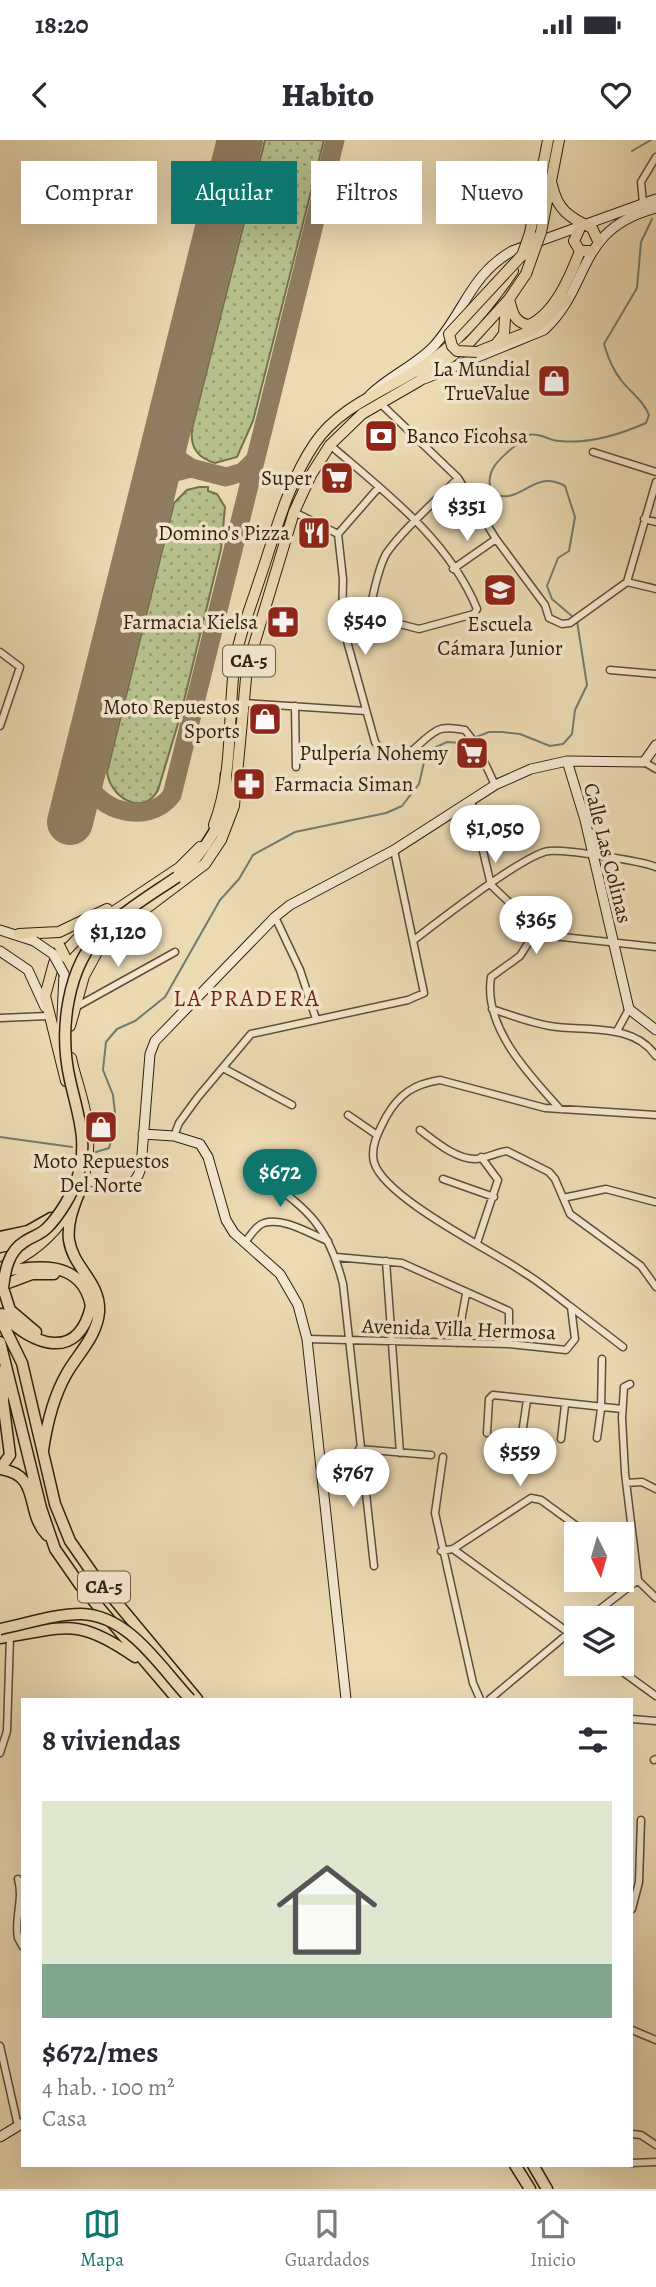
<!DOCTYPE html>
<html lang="es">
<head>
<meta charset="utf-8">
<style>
  body { margin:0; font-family:Alegreya,serif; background:#f2f2f3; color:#2b2b33; height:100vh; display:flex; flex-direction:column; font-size:26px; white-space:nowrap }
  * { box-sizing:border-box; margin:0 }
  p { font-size:23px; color:#7c7c81 }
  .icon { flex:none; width:38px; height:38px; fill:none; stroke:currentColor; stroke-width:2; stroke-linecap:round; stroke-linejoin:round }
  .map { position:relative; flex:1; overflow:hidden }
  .details { position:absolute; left:21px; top:1558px; width:612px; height:469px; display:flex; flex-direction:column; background:#fff; border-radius:0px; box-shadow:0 7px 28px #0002 }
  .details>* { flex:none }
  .guide { position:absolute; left:21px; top:21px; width:614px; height:63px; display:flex; gap:14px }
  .needle { width:46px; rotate:175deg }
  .tools { position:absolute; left:564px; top:1382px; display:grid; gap:14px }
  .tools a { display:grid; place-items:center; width:70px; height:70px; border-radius:0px; background:#fff; box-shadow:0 7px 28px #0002; font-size:35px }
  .price { position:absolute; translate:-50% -60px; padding:0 16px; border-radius:24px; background:#fff; color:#222; font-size:23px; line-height:46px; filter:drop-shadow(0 2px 4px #0008) }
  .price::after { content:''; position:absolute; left:50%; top:42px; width:21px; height:16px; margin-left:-10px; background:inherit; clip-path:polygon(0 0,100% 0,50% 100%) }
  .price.current { background:#0f766e; color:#fff }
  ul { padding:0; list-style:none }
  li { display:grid; align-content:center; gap:14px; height:371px; padding:0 21px }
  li+li { border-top:2px solid #e1e1e2 }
  li span { display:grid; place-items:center; height:217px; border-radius:0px; color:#555 }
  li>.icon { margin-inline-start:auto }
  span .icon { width:126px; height:126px; fill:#fffc; stroke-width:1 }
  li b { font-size:30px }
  h2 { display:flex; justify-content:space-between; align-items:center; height:84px; padding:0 21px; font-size:30px }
  .tag { padding:0 24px; border-radius:0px; background:#fff; box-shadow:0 7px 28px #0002; font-size:24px; line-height:63px }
  .tag.current { background:#0f766e; color:#fff }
  .status { display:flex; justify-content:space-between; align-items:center; height:49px; padding:0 35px; background:#fff; direction:ltr }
  .status svg { height:19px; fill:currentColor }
  header { display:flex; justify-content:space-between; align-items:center; height:91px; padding:0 21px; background:#fff; font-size:32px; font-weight:800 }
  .menu { display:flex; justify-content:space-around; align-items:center; height:98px; border-top:2px solid #e1e1e2; background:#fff; font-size:19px; color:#7c7c81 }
  .menu a { display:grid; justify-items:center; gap:4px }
  .menu .current { color:#0f766e }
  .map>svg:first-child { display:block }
</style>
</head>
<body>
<div class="status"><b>18:20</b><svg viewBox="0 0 49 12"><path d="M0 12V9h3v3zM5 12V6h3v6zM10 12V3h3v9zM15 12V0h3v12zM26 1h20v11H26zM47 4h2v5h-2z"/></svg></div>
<header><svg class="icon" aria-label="back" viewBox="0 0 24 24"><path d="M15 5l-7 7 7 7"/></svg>Habito<svg class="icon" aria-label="heart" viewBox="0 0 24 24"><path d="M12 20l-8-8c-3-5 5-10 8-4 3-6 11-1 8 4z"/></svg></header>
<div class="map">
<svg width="656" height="2049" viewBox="0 0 656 2049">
  <defs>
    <pattern id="grass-dots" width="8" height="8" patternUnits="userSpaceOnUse" patternTransform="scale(1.75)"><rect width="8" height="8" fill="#b7c08d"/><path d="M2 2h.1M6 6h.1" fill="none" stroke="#959b72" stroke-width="1.8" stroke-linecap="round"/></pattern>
  </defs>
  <rect width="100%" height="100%" fill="#ecdab3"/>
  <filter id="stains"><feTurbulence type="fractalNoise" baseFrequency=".00286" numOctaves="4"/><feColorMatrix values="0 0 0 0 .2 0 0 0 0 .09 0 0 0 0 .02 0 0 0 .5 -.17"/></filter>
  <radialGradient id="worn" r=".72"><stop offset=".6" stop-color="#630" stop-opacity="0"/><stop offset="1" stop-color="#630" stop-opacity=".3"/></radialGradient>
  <!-- grass -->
  <path fill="url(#grass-dots)" stroke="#756f4d" stroke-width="2" d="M265,0H324L253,281L237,317L215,323C198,318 190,308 192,289Z
    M199,347H208V351L217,354L225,367L221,409L180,577L158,650C143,678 110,657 107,632L174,363L187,350Z"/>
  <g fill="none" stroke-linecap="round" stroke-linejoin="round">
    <!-- stream -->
    <path stroke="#707c70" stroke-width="2" d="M632,11L651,0
      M573,477L552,459L547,446L558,418L569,411L575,377L565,346C532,328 523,366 492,354C483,331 500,318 516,305C519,302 523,296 528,295C540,292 549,301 560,301C588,304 621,294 646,283L649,275C644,261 630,252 621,240C612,229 608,218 604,204L637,148L641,102L652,79
      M0,997L72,1007
      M96,1012L109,1008L116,982L113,955L103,930L106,902L117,889L135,881L165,857L220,760L239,739L253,715L295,692L386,673L402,666L419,644L425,618L434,608L447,602L461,603L489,592H502L520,594L550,606L563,604L572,594L575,570L587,545L577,481"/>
    <!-- taxiway -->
    <path stroke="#907c60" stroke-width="19" d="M166,294L179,320L191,328L226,337L243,332L255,320
      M152,351L167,334L191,328
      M84,626C86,671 148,688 172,655L335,0"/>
    <!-- runway -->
    <path stroke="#907c60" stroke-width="46" d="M70,682L240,0"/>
    <defs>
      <path id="street" d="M643,63L641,42L656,17
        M379,262L458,338L496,399L545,465L549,478L562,484L570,483L627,442L656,342
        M330,305C385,352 449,400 477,469L474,474L419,489L372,477C368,466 380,425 386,414C402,390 437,360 458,338
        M593,312L656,332
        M294,372L338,394L343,439L342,483L375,602C401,639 415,601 438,590C446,586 457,589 465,590L476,604L495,645
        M644,379L656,382
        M338,394L379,347
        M453,429L496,399
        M627,442L656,449
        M0,512L20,527L0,586
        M610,530L656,534
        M244,563L366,571
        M295,566L296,627
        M644,622L656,629
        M471,660L491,745L516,769L534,794L520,816L491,837C483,887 529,935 560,969
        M275,777L300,830L316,879
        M534,794L656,807
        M414,800C436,783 526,713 549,711C564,709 642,721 656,727
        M76,867L175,812
        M492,869C511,875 531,883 550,886C584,892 633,882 656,916
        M0,878L48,876
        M617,891L629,869
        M223,928L292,965
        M348,975L377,995
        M420,990C435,1001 455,1019 475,1019C485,1019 497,1012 507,1011L549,1032L555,1039L570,1074L641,1126L656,1147
        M174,996L179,983L198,957L251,894L408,860L424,853L394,710
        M250,1027C302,1067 326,1077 343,1144L374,1426
        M443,1039L494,1057
        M563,1058L606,1049L655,1062
        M244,1103C250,1097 256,1085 264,1083C284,1077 310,1094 328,1101
        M477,1103L498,1040L481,1017
        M336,1117L402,1123L509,1171V1204
        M386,1121L400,1313
        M571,1167L623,1207
        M307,1199L509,1204L566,1210L575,1199L571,1167C555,1155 540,1142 523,1132C491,1110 384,1058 374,1022C370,1006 379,991 386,977C399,954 414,944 440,940L545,968L656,975
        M457,1203L466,1154
        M630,1244L624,1247L622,1278L625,1333L638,1440
        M487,1293L489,1259L493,1255L622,1269
        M522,1294L527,1260
        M597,1298L601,1269L602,1219
        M561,1299L565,1265
        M359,1309L431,1315
        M443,1317L435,1373L473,1543L480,1559
        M626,1343L642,1342L656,1349
        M453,1409L531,1358L541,1360L589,1395
        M441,1411L453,1409L576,1498
        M621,1424L656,1458
        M587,1479L638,1440
        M612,1524L656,1556
        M490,1559L576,1487
        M632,1579L656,1581
        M0,1613L7,1591L10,1496
        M654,1620L656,1619
        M18,1739C24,1760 14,1777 18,1798
        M632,1769L639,1742L641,1680
        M23,1797L18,1798L23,1807
        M632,1890L656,1900
        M0,1906L18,1986
        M632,1994L641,1995L656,2005
        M632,2023L656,2022"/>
      <path id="secondary" d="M424,239L544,190C592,146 575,89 656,68
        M370,255C389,236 415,226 434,206C464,173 470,135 512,111L656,59
        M567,621L585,680L629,869L656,890
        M0,790L34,801
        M0,811L28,830L45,867
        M61,899L64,834
        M143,994L174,996L200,1004L208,1017L226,1080L234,1093L280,1134L298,1165L307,1199L346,1559
        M83,1039C105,1045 134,1058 141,1027L150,914L155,901L275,777L290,765L394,710L495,645L531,629L567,621L644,622L656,605
        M0,1997L23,1983"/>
      <path id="primary" d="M552,45C557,70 570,78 592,88L598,101
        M579,90L574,101L580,111
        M541,92L559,0
        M530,93L548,0
        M580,111H591
        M509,159C512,171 514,183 529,185C555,173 570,137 580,111
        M497,203L504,194L506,163
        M477,212L533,190L567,159
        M214,685C233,635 228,580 234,528C238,498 250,469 259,441C275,395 287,344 315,303C340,266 385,251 422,227C459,203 488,168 513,131
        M19,794L59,792L107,769
        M70,886L84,836L103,801L205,724L221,700L234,666L247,528L294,372L311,335L330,305L362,274L419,241L469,203L509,159L526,134
        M66,941L45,856L54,823L86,790L179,728L200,707
        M2,1127C57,1104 92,1052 88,992C87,967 76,942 71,918"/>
      <path id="highway" d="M226,635L227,659
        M177,737C209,710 222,678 238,640
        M0,1097L28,1091L51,1078
        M0,1107L22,1102
        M0,1132C36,1125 82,1119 91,1166C78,1223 32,1205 2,1174
        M0,1146L32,1134H54
        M3,1148L10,1170L36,1192
        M0,1178L22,1223L55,1364L70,1401L93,1434L197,1559
        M0,1202L41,1368L55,1409L80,1445L177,1559
        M43,1310C47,1283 53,1257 67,1233C78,1214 97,1196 99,1172C101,1142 73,1128 69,1100C67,1084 73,1068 79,1053
        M0,1329L10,1315L3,1261L5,1228
        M0,1329C42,1335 24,1371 47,1395
        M0,1498C66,1488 76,1476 135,1517
        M515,2025L530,2049
        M533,2025L547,2049"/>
    </defs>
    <!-- street casing -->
    <use href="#street" stroke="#614d36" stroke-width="9"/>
    <!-- secondary casing -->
    <use href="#secondary" stroke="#331e0d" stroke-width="11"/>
    <!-- primary casing -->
    <use href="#primary" stroke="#331e0d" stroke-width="12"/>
    <!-- highway casing -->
    <use href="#highway" stroke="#331e0d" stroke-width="13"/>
    <!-- street -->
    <use href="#street" stroke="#f3e7ce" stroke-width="6"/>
    <!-- secondary -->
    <use href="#secondary" stroke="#f3e7ce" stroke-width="9"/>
    <!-- primary -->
    <use href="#primary" stroke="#ecdab3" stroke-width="10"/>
    <!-- highway -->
    <use href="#highway" stroke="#ecdab3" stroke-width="10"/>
    <defs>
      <path id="secondary-bridge" d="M34,801L53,814L64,834"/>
      <path id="primary-bridge" d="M522,116L530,93
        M526,134L541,92
        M477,212L457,211L452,206L449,194L524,113
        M59,805L65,817"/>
      <path id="highway-bridge" d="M3,1148C5,1131 8,1112 24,1102C31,1097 40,1095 47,1088C59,1076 72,1055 77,1039C89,1002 78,976 70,940C59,892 66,826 104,790C125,770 152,754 177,737
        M0,1489C26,1484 54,1474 81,1474C129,1475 160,1527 190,1559"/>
    </defs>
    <!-- secondary-bridge casing -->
    <use href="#secondary-bridge" stroke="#331e0d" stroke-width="11" stroke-linecap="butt"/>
    <!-- primary-bridge casing -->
    <use href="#primary-bridge" stroke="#331e0d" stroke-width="12" stroke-linecap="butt"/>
    <!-- highway-bridge casing -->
    <use href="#highway-bridge" stroke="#331e0d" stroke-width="13" stroke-linecap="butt"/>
    <!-- secondary-bridge -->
    <use href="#secondary-bridge" stroke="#f3e7ce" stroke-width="9"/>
    <!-- primary-bridge -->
    <use href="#primary-bridge" stroke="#ecdab3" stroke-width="10"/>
    <!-- highway-bridge -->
    <use href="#highway-bridge" stroke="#ecdab3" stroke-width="10"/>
  </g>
  <!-- icons -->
  <defs>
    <symbol id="shop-square" viewBox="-11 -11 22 22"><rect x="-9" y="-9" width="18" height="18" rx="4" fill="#8f2418" stroke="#f3e7ce"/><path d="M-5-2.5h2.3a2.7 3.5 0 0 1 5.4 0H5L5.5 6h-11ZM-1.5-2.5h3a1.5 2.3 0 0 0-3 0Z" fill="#fff"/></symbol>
    <symbol id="bank-square" viewBox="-11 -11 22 22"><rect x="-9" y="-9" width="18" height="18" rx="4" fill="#8f2418" stroke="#f3e7ce"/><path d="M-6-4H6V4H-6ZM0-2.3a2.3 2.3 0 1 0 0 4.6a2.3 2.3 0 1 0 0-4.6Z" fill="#fff"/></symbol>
    <symbol id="supermarket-square" viewBox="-11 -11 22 22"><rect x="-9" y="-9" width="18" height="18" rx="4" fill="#8f2418" stroke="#f3e7ce"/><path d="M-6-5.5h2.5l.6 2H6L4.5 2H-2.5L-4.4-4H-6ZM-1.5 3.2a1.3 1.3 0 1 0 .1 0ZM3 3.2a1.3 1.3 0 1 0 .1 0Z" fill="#fff"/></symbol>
    <symbol id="restaurant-square" viewBox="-11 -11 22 22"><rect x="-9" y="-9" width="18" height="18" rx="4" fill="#8f2418" stroke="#f3e7ce"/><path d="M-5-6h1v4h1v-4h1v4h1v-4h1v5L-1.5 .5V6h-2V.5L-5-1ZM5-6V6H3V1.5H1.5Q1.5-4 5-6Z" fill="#fff"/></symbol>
    <symbol id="school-square" viewBox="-11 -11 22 22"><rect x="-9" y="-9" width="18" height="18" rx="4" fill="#8f2418" stroke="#f3e7ce"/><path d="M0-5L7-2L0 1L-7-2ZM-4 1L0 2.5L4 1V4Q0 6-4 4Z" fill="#fff"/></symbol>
    <symbol id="pharmacy-square" viewBox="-11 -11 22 22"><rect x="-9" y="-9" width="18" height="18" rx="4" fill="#8f2418" stroke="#f3e7ce"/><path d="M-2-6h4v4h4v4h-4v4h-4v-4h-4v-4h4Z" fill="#fff"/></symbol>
  </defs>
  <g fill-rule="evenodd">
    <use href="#shop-square" x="535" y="222" width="38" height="38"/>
    <use href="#bank-square" x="362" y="277" width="38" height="38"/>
    <use href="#supermarket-square" x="318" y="319" width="38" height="38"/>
    <use href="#restaurant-square" x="295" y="374" width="38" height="38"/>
    <use href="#school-square" x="481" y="431" width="38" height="38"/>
    <use href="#pharmacy-square" x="264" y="463" width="38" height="38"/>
    <use href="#shop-square" x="246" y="560" width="38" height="38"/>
    <use href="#supermarket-square" x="453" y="594" width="38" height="38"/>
    <use href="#pharmacy-square" x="230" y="625" width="38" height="38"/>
    <use href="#shop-square" x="82" y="968" width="38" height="38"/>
  </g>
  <g text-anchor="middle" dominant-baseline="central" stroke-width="7" stroke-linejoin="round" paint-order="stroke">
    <!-- shield labels -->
    <g fill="#f3e7ce" stroke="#6d5a47" stroke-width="2">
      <rect x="223" y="505.5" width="52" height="31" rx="5"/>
      <rect x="78" y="1431.5" width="52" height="31" rx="5"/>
    </g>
    <g font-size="19" font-weight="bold" fill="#331e0d">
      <text x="249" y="521">CA-5</text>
      <text x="104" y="1447">CA-5</text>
    </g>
    <!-- poi labels -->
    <g font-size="21" fill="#331e0d" stroke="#f3e7ce" text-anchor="end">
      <text x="530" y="229">La Mundial<tspan x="530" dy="24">TrueValue</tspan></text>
      <text x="406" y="296" text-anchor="start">Banco Ficohsa</text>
      <text x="312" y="338">Super</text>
      <text x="290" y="393">Domino's Pizza</text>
      <text x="258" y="482">Farmacia Kielsa</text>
      <text x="500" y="484" text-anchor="middle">Escuela<tspan x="500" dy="24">Cámara Junior</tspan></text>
      <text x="240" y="567">Moto Repuestos<tspan x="240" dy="24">Sports</tspan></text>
      <text x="448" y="613">Pulpería Nohemy</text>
      <text x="274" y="644" text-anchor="start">Farmacia Siman</text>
      <text x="101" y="1021" text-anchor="middle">Moto Repuestos<tspan x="101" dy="24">Del Norte</tspan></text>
    </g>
    <!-- street labels -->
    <g font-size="21" fill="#331e0d" stroke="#f3e7ce">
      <text transform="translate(608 713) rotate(76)">Calle Las Colinas</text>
      <text transform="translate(459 1189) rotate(2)">Avenida Villa Hermosa</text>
    </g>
    <!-- neighbourhood labels -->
    <g font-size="23" letter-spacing="2" fill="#7a1f14" stroke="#f3e7ce">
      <text x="247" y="858">LA PRADERA</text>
    </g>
  </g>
  <rect width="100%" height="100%" filter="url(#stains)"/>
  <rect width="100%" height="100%" fill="url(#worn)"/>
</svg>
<div class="tools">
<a><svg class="needle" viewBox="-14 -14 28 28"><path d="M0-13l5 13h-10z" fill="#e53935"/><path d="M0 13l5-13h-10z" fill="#7c7c81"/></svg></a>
<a><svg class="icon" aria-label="layers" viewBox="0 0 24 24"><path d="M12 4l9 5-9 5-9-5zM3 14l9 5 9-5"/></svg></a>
</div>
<b class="price" style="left:467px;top:403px">$351</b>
<b class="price" style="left:365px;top:517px">$540</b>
<b class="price" style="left:495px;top:725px">$1,050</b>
<b class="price" style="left:536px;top:816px">$365</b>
<b class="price" style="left:118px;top:829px">$1,120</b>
<b class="price current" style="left:280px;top:1069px">$672</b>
<b class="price" style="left:520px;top:1348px">$559</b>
<b class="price" style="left:353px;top:1369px">$767</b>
<div class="guide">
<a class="tag">Comprar</a>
<a class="tag current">Alquilar</a>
<a class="tag">Filtros</a>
<a class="tag">Nuevo</a>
</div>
<section class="details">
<h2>8 viviendas<svg class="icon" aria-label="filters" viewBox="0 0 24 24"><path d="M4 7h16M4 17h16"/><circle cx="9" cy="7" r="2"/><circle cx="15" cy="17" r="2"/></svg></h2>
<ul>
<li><span style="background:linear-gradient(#dfe7d0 75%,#7fa58c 0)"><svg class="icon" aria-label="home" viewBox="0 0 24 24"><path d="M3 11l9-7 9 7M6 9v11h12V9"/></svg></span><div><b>$672/mes</b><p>4 hab. · 100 m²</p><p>Casa</p></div></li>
</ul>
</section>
</div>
<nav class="menu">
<a class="current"><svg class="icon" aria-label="map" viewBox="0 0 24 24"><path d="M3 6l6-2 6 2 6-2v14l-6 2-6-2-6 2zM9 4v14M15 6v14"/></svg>Mapa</a>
<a><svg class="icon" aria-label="saved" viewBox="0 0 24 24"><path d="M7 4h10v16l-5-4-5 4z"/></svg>Guardados</a>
<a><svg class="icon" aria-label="home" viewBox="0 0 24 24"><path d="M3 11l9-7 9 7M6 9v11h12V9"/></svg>Inicio</a>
</nav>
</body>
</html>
